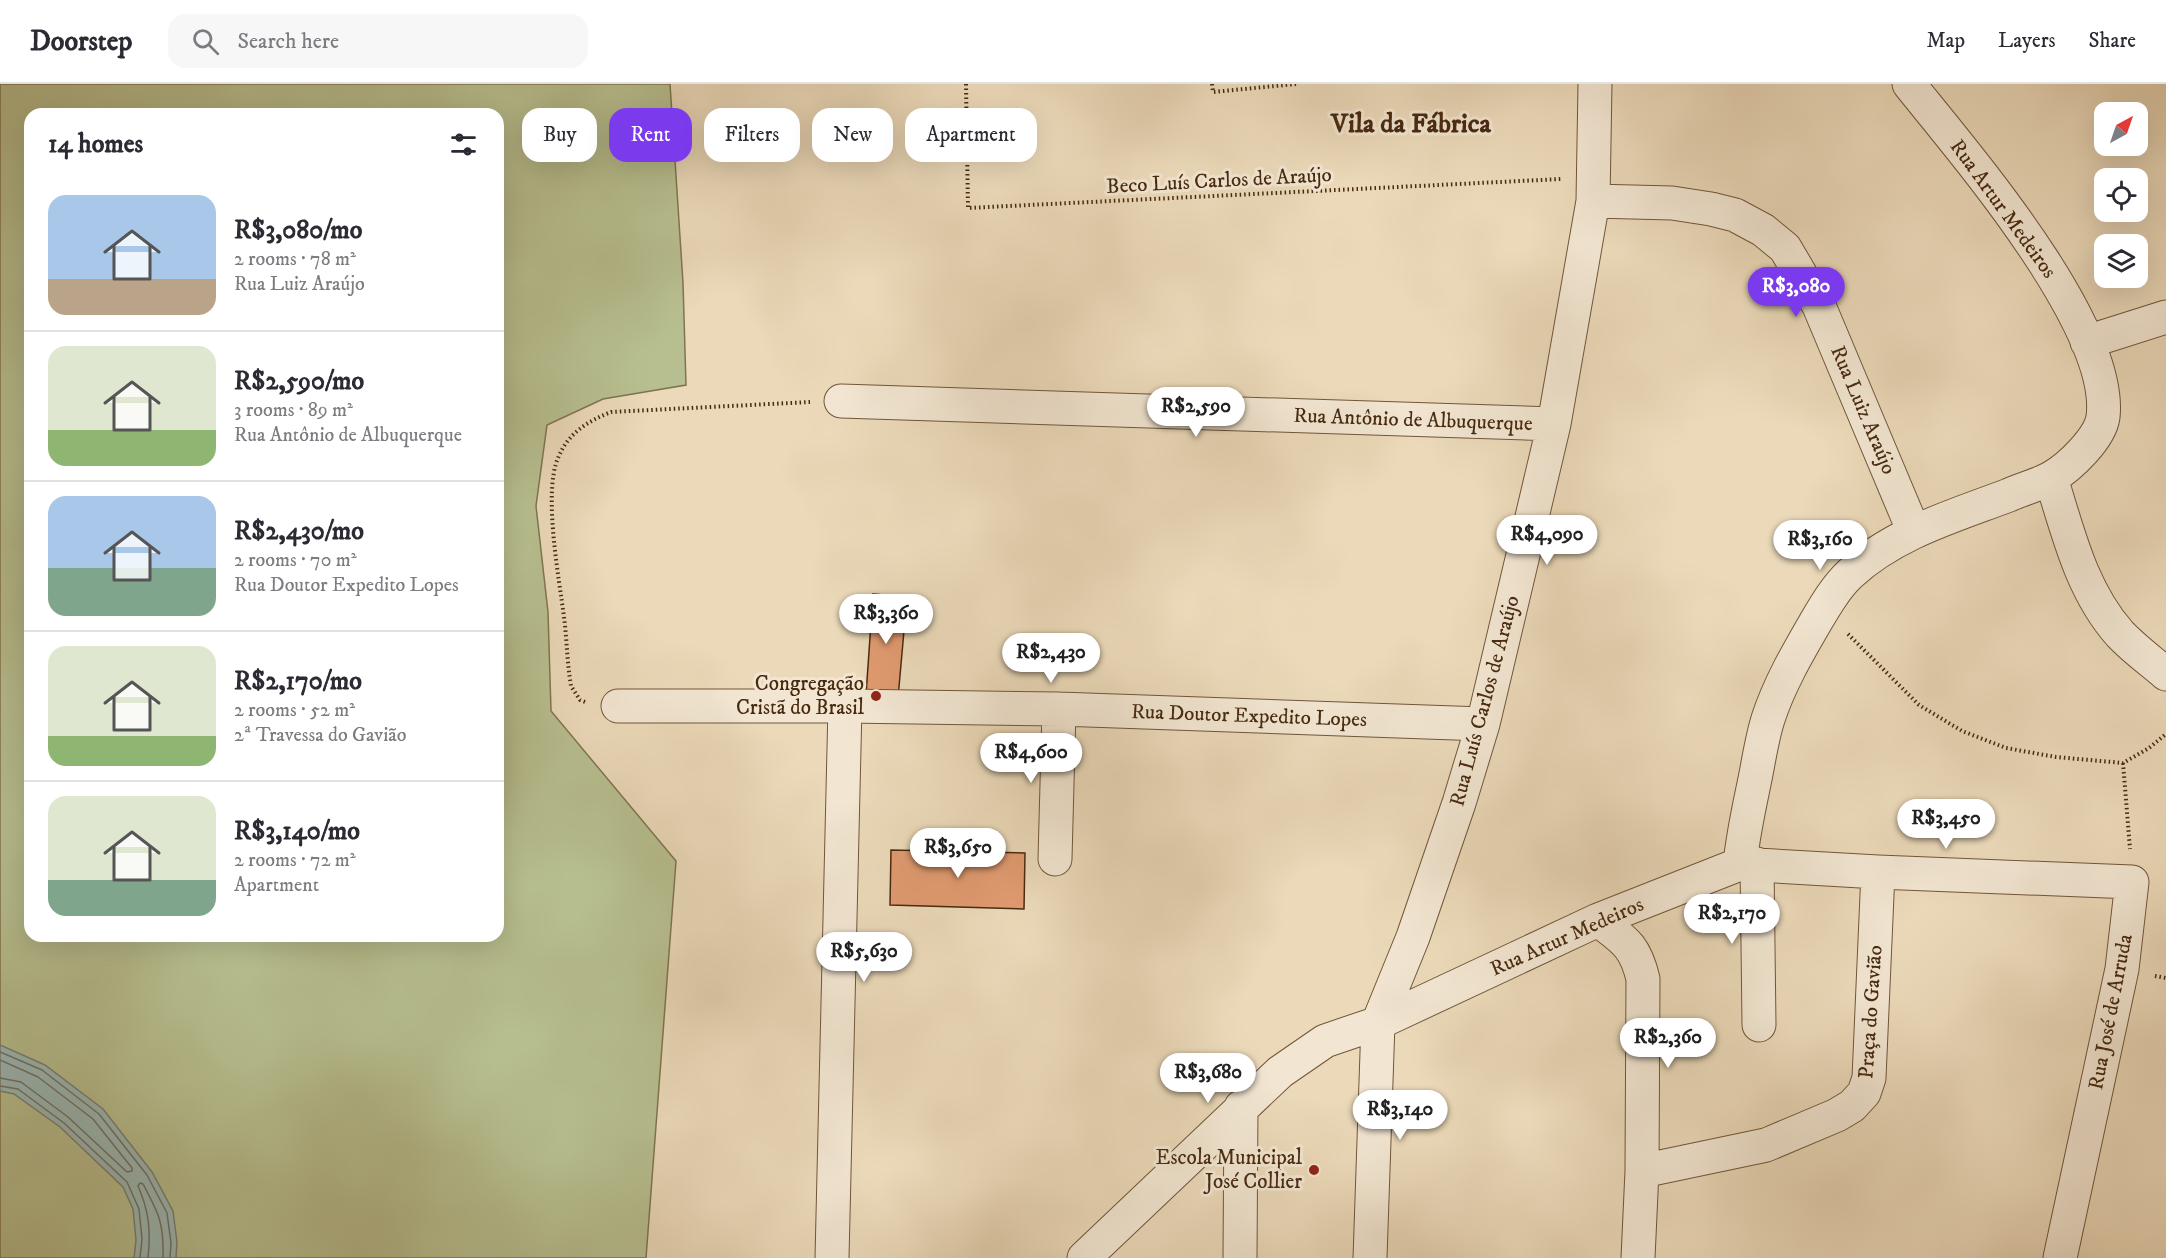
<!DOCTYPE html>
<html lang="en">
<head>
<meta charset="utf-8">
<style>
  body { margin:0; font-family:"IM FELL DW Pica",serif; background:#f7f7f7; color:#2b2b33; height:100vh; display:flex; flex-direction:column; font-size:22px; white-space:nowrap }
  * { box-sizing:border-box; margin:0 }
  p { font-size:20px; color:#7c7c81 }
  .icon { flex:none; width:33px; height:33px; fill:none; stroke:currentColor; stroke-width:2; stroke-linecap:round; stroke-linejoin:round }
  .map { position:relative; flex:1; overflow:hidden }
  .details { position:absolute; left:24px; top:24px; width:480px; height:834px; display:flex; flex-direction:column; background:#fff; border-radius:18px; box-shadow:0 6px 24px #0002 }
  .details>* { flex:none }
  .banner { position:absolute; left:522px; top:24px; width:570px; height:54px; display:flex; gap:12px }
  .needle { width:39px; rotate:40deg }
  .fabs { position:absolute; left:2094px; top:18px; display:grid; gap:12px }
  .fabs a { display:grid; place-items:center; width:54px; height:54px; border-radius:12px; background:#fff; box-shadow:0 6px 24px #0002; font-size:30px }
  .price { position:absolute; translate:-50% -51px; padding:0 14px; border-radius:21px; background:#fff; color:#222; font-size:20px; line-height:39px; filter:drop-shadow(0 2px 3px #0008) }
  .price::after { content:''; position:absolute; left:50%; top:36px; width:18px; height:14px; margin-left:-9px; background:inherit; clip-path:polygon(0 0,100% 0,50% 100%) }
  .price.selected { background:#7c3aed; color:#fff }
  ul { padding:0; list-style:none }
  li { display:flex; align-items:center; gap:18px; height:150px; padding:0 24px }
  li+li { border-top:2px solid #e1e1e2 }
  li span { display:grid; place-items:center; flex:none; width:168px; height:120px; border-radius:18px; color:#555 }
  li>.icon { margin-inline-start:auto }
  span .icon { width:72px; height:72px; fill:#fffc; stroke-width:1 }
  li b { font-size:26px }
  h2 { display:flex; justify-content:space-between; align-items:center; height:72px; padding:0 24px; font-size:26px }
  .tag { padding:0 21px; border-radius:18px; background:#fff; box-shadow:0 6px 24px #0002; font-size:21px; line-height:54px }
  .tag.selected { background:#7c3aed; color:#fff }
  header { display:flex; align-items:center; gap:36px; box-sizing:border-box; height:84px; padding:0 30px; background:#fff; border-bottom:2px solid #e1e1e2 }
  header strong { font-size:28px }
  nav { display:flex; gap:33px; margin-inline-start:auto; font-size:21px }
  .search { width:420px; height:54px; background:#f7f7f7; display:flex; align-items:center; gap:15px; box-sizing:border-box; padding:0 21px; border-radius:18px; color:#7c7c81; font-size:22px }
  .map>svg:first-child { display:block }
</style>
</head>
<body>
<header>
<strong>Doorstep</strong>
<div class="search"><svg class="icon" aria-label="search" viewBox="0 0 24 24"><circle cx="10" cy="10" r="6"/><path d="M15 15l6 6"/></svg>Search here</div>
<nav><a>Map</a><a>Layers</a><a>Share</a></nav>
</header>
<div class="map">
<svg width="2166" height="1174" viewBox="0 0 2166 1174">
  <rect width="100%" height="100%" fill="#ebd9b9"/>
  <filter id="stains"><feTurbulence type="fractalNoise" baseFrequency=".00333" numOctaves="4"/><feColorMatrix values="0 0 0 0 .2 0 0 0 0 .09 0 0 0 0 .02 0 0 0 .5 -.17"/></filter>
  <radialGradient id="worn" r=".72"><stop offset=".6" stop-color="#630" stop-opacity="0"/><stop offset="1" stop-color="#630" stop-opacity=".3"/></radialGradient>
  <!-- green -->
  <path fill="#b7bf90" stroke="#807450" stroke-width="1.5" fill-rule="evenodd" d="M0,0H670L683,199L686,301L603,315L547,341L536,422L548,528L551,627L676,777L646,1174H0ZM30,30H498V852H30Z"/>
  <!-- water -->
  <path fill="#9ab9b7" stroke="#798074" stroke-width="1.5" d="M0,961L45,981L103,1025L152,1088L173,1127L177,1158L176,1174H134L136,1156L133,1125L123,1103L60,1043L14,1010L0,1007Z"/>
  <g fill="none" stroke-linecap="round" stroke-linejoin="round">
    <!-- shore -->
    <path stroke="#717264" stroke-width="1.5" d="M0,968L42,986L99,1030L147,1091L167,1129L171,1159L170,1174
      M0,976L38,993L93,1035L132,1084V1087L127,1088L68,1033L21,998L0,994
      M0,1002L18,1005L64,1039L127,1098L139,1125L142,1155L140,1174
      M148,1174C151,1147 149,1127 138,1102L140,1099L143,1100C159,1130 164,1139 163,1174"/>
  </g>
  <!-- building -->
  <path fill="#e09a70" stroke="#482a10" stroke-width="1.5" d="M873,510L907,513L898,614L866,611Z
    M891,766L1025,769L1024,825L890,821Z"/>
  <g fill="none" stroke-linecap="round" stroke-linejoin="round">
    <defs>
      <path id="minor" d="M1593,117L1672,119L1711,125L1735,131L1763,146L1785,164L1819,222L1914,448
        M2087,258L2166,233
        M841,317L1554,340
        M2051,394C2068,448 2081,506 2120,550C2134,565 2151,577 2166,590
        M618,622H845L1059,625L1483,640
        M1055,775L1059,625
        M1740,780L1878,788L2132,798L2122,885L2060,1174
        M1757,780L1759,941
        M1598,836C1624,856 1635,861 1643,895L1642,1087L1638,1174
        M1642,1087L1766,1061L1837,1031L1852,1022L1864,1009L1869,994L1878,788
        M832,1174L845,622
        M1084,1174L1280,988L1325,957L1378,939L1598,836L1740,780C1743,750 1749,724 1755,695C1759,675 1762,654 1768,635C1779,601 1797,570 1815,539C1825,522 1836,503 1850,490C1894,449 1954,432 2009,411C2022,405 2038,401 2051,394C2070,383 2100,354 2103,333C2114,242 1965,70 1909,0
        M1240,1174L1241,1023
        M1370,1174L1378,939L1413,853L1459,719L1483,640L1554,340L1593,117L1595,0"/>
    </defs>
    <!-- minor casing -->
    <use href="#minor" stroke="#71563a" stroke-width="35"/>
    <!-- path -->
    <path stroke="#482a10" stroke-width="4" stroke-dasharray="1.5 3" stroke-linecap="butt" d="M966,0L968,124L1561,95
      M1212,0L1213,8L1296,0
      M1848,550L1919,621L1962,647L2006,664L2056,673L2123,679L2149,664L2166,650
      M585,618L580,616L571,602C567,579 567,556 564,533C559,494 543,409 558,374C568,349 588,337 611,328L810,318
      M2123,679L2130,765
      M2155,892L2166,894"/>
    <!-- minor -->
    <use href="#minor" stroke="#f2e6d2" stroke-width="33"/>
  </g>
  <!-- markers -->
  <g fill="#8f2418" stroke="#f2e6d2" stroke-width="2">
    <circle cx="876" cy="612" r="6"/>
    <circle cx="1314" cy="1086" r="6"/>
  </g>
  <g text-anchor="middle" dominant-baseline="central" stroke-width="6" stroke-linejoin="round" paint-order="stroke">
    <!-- street labels -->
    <g font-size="21" fill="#482a10" stroke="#f2e6d2">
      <text transform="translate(1219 97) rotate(-3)">Beco Luís Carlos de Araújo</text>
      <text transform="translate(2003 125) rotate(54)">Rua Artur Medeiros</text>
      <text transform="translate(1863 326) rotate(67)">Rua Luiz Araújo</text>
      <text transform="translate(1413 336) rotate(2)">Rua Antônio de Albuquerque</text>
      <text transform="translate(1485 617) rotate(-75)">Rua Luís Carlos de Araújo</text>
      <text transform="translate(1249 632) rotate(2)">Rua Doutor Expedito Lopes</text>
      <text transform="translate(1567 853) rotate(-24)">Rua Artur Medeiros</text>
      <text transform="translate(1871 928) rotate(-86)">Praça do Gavião</text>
      <text transform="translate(2111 928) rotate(-79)">Rua José de Arruda</text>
    </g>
    <!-- poi labels -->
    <g font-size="21" fill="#482a10" stroke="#f2e6d2" text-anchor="end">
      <text x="864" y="600">Congregação<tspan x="864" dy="24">Cristã do Brasil</tspan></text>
      <text x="1302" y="1074">Escola Municipal<tspan x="1302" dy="24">José Collier</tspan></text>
    </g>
    <!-- district labels -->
    <g font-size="27" font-weight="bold" fill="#482a10" stroke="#f2e6d2">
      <text x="1411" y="40">Vila da Fábrica</text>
    </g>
  </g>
  <rect width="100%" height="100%" filter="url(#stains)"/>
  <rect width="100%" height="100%" fill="url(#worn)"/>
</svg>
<div class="fabs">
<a><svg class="needle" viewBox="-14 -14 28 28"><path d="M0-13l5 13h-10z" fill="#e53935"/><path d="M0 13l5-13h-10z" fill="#7c7c81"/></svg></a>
<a><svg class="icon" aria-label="locate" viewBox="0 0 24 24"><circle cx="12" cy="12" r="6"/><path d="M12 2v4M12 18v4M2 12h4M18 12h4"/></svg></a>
<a><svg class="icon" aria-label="layers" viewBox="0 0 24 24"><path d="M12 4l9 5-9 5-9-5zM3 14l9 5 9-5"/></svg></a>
</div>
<b class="price selected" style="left:1796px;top:234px">R$3,080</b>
<b class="price" style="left:1196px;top:354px">R$2,590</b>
<b class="price" style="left:1547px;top:482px">R$4,090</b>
<b class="price" style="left:1820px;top:487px">R$3,160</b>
<b class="price" style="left:886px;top:561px">R$3,360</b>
<b class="price" style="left:1051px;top:600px">R$2,430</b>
<b class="price" style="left:1031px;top:700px">R$4,600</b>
<b class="price" style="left:1946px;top:766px">R$3,450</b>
<b class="price" style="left:958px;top:795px">R$3,650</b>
<b class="price" style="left:1732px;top:861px">R$2,170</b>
<b class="price" style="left:864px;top:899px">R$5,630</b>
<b class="price" style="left:1668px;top:985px">R$2,360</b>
<b class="price" style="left:1208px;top:1020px">R$3,680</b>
<b class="price" style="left:1400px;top:1057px">R$3,140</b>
<div class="banner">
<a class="tag">Buy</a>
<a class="tag selected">Rent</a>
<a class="tag">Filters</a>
<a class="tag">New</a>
<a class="tag">Apartment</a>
</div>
<section class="details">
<h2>14 homes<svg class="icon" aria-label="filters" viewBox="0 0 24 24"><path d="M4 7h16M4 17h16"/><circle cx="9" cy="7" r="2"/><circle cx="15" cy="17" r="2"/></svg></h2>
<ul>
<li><span style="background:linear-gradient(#a9c7e8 70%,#b9a48a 0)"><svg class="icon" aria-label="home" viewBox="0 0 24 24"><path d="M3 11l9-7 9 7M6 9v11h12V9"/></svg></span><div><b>R$3,080/mo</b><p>2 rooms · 78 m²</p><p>Rua Luiz Araújo</p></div></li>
<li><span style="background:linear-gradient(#dfe7d0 70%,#8fb573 0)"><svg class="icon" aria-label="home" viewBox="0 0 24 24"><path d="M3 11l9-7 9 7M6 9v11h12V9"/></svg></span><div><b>R$2,590/mo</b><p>3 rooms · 89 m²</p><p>Rua Antônio de Albuquerque</p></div></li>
<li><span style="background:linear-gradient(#a9c7e8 60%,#7fa58c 0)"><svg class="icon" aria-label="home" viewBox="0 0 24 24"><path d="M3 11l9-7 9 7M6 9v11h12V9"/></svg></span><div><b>R$2,430/mo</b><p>2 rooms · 70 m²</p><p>Rua Doutor Expedito Lopes</p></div></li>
<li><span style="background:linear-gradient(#dfe7d0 75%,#8fb573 0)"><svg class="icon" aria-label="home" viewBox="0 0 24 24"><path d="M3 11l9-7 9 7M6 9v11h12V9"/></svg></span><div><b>R$2,170/mo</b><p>2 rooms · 52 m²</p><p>2ª Travessa do Gavião</p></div></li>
<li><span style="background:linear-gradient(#dfe7d0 70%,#7fa58c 0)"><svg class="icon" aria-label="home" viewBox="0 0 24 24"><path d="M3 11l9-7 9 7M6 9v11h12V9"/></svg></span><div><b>R$3,140/mo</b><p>2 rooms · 72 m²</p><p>Apartment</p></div></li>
</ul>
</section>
</div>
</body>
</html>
